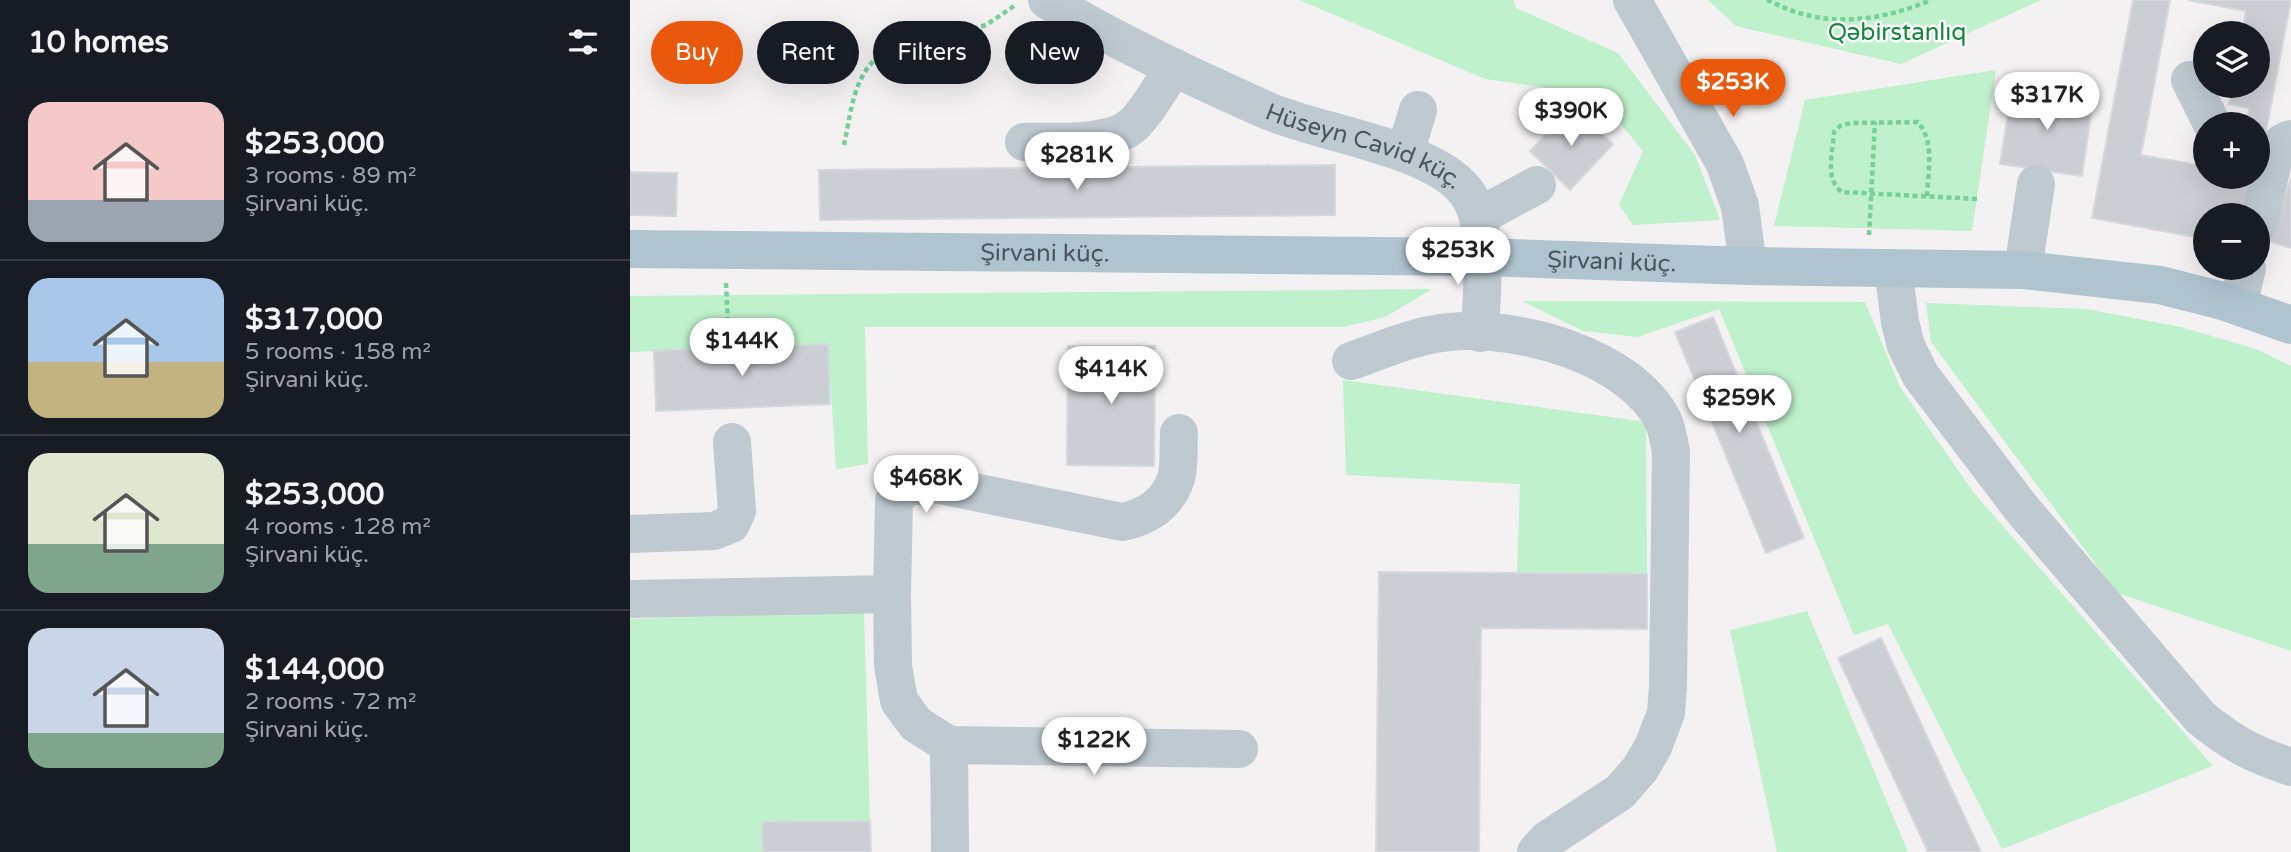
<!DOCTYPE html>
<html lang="en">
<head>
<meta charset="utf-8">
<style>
  body { margin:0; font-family:"Varela Round",sans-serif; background:#242831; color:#f1f3f6; height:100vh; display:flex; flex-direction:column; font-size:26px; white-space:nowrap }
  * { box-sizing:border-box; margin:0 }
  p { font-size:23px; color:#9ea1a6 }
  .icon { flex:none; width:38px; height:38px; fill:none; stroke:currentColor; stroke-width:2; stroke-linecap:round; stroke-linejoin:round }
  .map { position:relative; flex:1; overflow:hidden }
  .drawer { display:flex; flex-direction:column; background:#171b24; width:630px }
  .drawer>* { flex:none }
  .hud { position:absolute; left:21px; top:21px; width:665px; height:63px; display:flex; gap:14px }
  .controls { position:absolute; left:1563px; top:21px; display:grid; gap:14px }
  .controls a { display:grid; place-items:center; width:77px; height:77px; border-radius:50%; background:#171b24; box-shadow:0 7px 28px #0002; font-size:35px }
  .price { position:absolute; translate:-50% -60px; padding:0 16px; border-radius:24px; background:#fff; color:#222; font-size:23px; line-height:46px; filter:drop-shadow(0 2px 4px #0008) }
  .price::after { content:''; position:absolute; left:50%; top:42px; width:21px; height:16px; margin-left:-10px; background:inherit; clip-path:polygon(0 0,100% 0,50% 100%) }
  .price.current { background:#ea580c; color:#fff }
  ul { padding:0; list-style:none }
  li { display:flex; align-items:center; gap:21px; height:175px; padding:0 28px }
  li+li { border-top:2px solid #363941 }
  li span { display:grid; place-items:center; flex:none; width:196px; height:140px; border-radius:21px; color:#555 }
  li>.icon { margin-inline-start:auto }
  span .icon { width:84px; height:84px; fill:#fffc; stroke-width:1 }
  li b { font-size:30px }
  h2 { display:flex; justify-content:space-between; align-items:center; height:84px; padding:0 28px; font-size:30px }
  .pill { padding:0 24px; border-radius:32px; background:#171b24; box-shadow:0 7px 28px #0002; font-size:24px; line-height:63px }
  .pill.current { background:#ea580c; color:#fff }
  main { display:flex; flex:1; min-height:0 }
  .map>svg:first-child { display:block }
</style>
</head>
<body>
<main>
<section class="drawer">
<h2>10 homes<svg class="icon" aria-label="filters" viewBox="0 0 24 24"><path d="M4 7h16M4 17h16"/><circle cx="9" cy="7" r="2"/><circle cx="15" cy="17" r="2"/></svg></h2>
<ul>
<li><span style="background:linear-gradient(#f6c9c9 70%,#9aa5b1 0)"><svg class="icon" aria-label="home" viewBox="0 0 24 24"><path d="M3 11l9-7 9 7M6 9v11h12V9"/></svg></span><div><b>$253,000</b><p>3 rooms · 89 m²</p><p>Şirvani küç.</p></div></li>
<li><span style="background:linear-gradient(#a9c7e8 60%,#c2b280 0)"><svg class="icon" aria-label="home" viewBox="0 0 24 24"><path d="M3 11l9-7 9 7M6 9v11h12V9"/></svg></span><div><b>$317,000</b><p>5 rooms · 158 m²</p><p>Şirvani küç.</p></div></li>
<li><span style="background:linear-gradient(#dfe7d0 65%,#7fa58c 0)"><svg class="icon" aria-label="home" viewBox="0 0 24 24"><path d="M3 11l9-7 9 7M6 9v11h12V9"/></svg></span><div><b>$253,000</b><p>4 rooms · 128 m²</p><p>Şirvani küç.</p></div></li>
<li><span style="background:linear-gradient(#c9d6e8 75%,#7fa58c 0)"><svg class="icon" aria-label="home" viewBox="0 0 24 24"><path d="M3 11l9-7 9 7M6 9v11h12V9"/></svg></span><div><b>$144,000</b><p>2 rooms · 72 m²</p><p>Şirvani küç.</p></div></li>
</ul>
</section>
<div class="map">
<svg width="1661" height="852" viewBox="0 0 1661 852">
  <rect width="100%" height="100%" fill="#f3f1f1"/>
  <!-- green -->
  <path fill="#bff1cc" d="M669,0H884L886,8L988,53L1065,155L1090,220L1003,225L989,205L1013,151L975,105L919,88L855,79Z
    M1078,0H1411L1271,64L1106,26Z
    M1366,70L1342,231L1144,226L1175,100Z
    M802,289L755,317L713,327H235L238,464L206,469L198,345L0,352V296Z
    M892,301L1235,302L1270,387L1344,493L1583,766L1372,849L1258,624L1224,635L1089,309L1008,337L953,331Z
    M1296,303L1456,309L1551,327L1626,349L1661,366V651L1487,593L1301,342Z
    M713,380L1016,422L1017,574L887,573L890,484L716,475Z
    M1177,611L1278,852H1147L1100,630Z
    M234,612L240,821L133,822V852H0V619Z"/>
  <!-- building -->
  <path fill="#cbcfd3" stroke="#d5d8dc" stroke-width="2" d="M1503,0H1540L1511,155L1575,166V177H1622L1615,215H1575V239L1462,218Z
    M1558,0H1661L1633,147L1628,146V124H1617L1619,108L1599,104L1603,86H1628V33H1612L1616,11Z
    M1382,88L1463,100L1452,176L1370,164Z
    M943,106L983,144L940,190L900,151Z
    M705,165V215L190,220L189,170Z
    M0,172L47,173L46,216L0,215Z
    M1661,177V248L1639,241Z
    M1083,317L1174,538L1136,553L1045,332Z
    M198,344L200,404L26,411L24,351Z
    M438,346H525L524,466L437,465Z
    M749,572L1017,574V629L851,628L849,852H746Z
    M1251,638L1351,852H1298L1208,658Z
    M240,821L241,852H133L132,822Z"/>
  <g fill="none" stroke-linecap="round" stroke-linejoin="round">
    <!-- path -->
    <path stroke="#76d098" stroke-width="4.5" stroke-dasharray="5 3.5" stroke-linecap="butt" d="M1137,0C1149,5 1160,11 1173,14C1215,26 1261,17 1301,0
      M214,145C221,114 223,74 251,55L356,25L384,6
      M1297,196C1298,170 1305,143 1288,122L1221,123L1210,126L1204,132C1203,152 1194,179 1212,192L1347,199
      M1239,235L1245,122
      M96,283L99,348"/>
    <!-- minor -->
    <g stroke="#becad0" stroke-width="38">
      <path id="s1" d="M417,0C487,42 562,77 636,110C689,134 808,147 839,196C860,229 851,295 850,333"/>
      <path d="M1002,0L1095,164L1110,206L1118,266"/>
      <path d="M1560,80L1582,124"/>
      <path d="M394,142C424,141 482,146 504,124C518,111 533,83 544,67"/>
      <path d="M775,153L788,110"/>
      <path d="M1628,168L1641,170L1628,225"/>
      <path d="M1641,170C1645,155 1645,143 1661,139"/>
      <path d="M848,217L907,185"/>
      <path d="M1263,268L1270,322L1276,346L1291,376L1392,509L1570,717C1601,743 1622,754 1661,767"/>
      <path d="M1393,270L1406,184"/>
      <path d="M1608,306L1617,268"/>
      <path d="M721,361C753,350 785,335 819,332C887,325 999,355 1033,420C1037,429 1039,442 1041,451L1038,686L1036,713L1023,747L1010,769L990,792L917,840L906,852"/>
      <path d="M0,534L84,531L101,524L107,511L102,442"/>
      <path d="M0,599L262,594"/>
      <path d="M319,745L609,749"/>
      <path d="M320,852L319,745L286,724L269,701L263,665L262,594L264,501L275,487L305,484L492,522C517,517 538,504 546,478C550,465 548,447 549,433"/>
    </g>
    <!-- major -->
    <path stroke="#b0c4d0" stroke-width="38" id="s2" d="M0,249L853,257L1118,266L1393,270L1530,285L1593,301L1661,325"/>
  </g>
  <g text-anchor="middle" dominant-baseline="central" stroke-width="5" stroke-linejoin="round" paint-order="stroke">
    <!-- park labels -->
    <g font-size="24" fill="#15843e" stroke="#fff">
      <text x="1267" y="32">Qəbirstanlıq</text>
    </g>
    <!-- street labels -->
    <g font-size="24" fill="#48575f" stroke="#fff">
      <text stroke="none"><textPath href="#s1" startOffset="350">Hüseyn Cavid küç.</textPath></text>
      <text stroke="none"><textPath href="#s2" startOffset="415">Şirvani küç.</textPath></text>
      <text stroke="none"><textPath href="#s2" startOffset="982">Şirvani küç.</textPath></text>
    </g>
  </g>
</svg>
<div class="controls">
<a><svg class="icon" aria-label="layers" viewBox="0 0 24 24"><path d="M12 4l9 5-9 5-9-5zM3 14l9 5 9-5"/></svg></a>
<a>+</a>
<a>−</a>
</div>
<b class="price current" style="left:1103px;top:119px">$253K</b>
<b class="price" style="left:1417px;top:132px">$317K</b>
<b class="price" style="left:941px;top:148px">$390K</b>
<b class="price" style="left:447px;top:192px">$281K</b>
<b class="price" style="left:828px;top:287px">$253K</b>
<b class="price" style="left:112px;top:378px">$144K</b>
<b class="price" style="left:481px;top:406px">$414K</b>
<b class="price" style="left:1109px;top:435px">$259K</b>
<b class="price" style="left:296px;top:515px">$468K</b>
<b class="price" style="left:464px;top:777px">$122K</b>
<div class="hud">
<a class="pill current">Buy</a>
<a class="pill">Rent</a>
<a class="pill">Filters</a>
<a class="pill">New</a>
</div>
</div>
</main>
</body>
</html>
